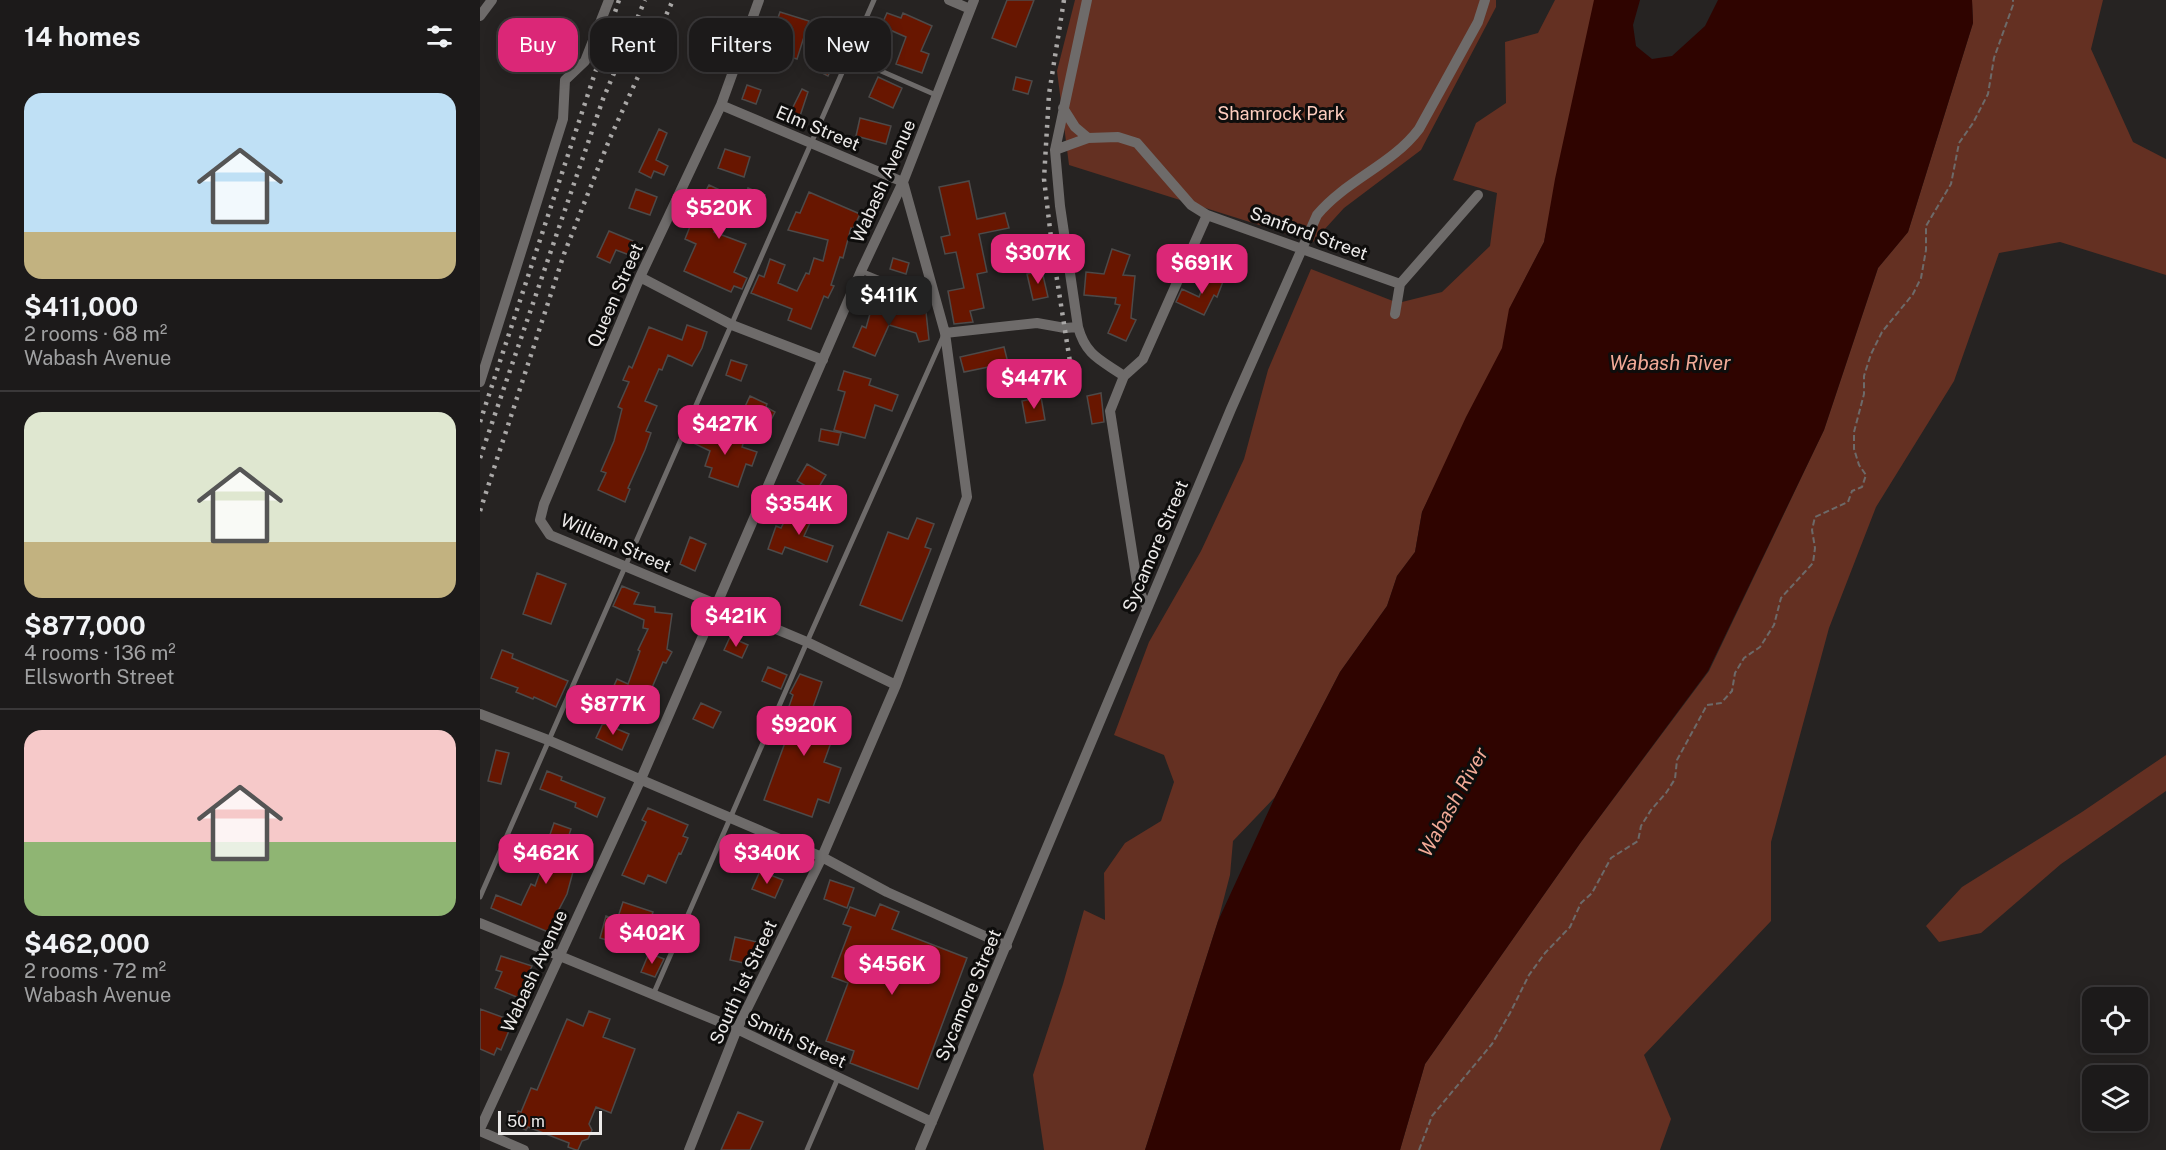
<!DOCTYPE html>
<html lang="en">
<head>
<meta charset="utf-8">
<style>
  body { margin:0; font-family:"Public Sans",sans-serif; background:#252323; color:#f1f3f6; height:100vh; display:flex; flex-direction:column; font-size:22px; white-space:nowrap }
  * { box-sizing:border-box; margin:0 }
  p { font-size:20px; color:#a0a1a2 }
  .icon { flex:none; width:33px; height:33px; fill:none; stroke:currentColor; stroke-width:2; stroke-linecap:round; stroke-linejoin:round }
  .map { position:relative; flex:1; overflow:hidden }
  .sheet { display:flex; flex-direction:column; background:#1c1a1a; width:480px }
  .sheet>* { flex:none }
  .top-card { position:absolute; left:18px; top:18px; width:570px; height:54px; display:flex; gap:12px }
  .buttons { position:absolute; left:1602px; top:987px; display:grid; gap:12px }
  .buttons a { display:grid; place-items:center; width:66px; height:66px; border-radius:12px; background:#1c1a1a; box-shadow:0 3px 15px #0003,0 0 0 2px #3a3839; font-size:30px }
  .scale { position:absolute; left:18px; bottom:15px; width:104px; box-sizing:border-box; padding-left:6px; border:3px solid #eceae9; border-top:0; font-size:16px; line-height:21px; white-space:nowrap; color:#eceae9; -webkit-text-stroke:4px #0e0d0c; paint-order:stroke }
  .price { position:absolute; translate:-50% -51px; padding:0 14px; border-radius:12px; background:#db2777; color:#fff; font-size:20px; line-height:39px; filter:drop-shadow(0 2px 3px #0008) }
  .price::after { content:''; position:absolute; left:50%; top:36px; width:18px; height:14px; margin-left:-9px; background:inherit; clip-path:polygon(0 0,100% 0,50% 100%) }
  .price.current { background:#222; color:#fff }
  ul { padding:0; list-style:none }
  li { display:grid; align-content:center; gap:12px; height:318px; padding:0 24px }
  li+li { border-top:2px solid #3a3839 }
  li span { display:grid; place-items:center; height:186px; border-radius:18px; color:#555 }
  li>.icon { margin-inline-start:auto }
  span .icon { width:108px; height:108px; fill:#fffc; stroke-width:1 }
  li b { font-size:26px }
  h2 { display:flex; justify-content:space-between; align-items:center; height:72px; padding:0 24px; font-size:26px }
  .chip { padding:0 21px; border-radius:18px; background:#1c1a1a; box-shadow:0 3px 15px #0003,0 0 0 2px #3a3839; font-size:21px; line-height:54px }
  .chip.current { background:#db2777; color:#fff }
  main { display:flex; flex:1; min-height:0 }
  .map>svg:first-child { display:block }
</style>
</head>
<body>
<main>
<section class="sheet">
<h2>14 homes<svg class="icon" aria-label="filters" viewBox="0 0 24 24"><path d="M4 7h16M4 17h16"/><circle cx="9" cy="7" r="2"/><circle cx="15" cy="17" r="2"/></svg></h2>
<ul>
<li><span style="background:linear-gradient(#bfe0f5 75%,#c2b280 0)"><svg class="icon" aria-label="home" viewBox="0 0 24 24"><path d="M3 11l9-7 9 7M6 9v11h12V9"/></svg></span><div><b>$411,000</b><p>2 rooms · 68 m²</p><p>Wabash Avenue</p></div></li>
<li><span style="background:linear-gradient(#dfe7d0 70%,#c2b280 0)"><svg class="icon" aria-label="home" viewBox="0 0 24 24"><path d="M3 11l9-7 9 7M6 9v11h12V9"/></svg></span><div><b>$877,000</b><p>4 rooms · 136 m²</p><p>Ellsworth Street</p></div></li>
<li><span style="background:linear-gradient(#f6c9c9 60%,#8fb573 0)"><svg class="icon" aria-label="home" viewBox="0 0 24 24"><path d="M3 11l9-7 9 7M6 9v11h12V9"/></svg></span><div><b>$462,000</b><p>2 rooms · 72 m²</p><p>Wabash Avenue</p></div></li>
</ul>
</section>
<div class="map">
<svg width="1686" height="1150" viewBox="0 0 1686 1150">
  <rect width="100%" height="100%" fill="#262322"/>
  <!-- green -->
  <path fill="#643022" d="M595,0H1016V7L941,150L864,208L833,242L589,165L577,71Z
    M1075,0H1115L1064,242L1031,306L1023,348L942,512L935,552L917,576L907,606L860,672L795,797L753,841L750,875L738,921L665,1150H564L553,1075L583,984L604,910L625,920L624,873L645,843L681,821L694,782L684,755L634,735L669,642L721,551L764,459L788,370L831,269L918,303L962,292L1010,246L1017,193L973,180L996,123L1026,103L1025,42L1058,33Z
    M1492,0H1623L1611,49L1653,142L1686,159V275L1580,242L1519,253L1474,381L1396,507L1349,628L1291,842V921L1164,1055L1191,1119L1180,1150H920L945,1064L1101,842L1229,671L1344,430L1398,268L1428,232L1493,23Z
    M1686,755V791L1581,864L1501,933L1459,942L1446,926L1482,887L1602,812Z"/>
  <!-- water -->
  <path fill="#2f0400" d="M1114,0H1160L1153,25L1156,46L1172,59L1192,56L1225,26L1238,0H1492L1493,23L1428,232L1398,268L1344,430L1228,671L1101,842L945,1064L920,1150H665L738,921L795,797L860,672L907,606L917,576L935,552L942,512L986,417L1022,348L1029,309L1064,242L1075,179Z"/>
  <!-- building -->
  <path fill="#681600" stroke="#4d4a49" stroke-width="1.5" d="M527,0H554L536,47L512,38Z
    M300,12L329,21L317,59L301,54L302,51L296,49L298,44L290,41Z
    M407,13L421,18L423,13L452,26L441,51L449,54L442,73L416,64L426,37L401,26Z
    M351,28L367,34L348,76L332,68L340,52L341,53Z
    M398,77L422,88L413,108L389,97Z
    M536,77L552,81L548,94L533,90Z
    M267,85L281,90L276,104L262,99Z
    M322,89L328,92L318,122L307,119Z
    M380,118L411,126L406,144L376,136Z
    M179,129L187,133L176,160L188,166L184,175L174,171L171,178L159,172Z
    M245,149L270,157L264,177L238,168Z
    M489,181L497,219L525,213L529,228L499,234L507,272L497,274L504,308L490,311L493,322L474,324L468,291L484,288L476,252L465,254L461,237L470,235L459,187Z
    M229,185L263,201L268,188L285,195L276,217L247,205L234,232L266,244L254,272L267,278L262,289L254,286L251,292L204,271L216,244L205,239L213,219L218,221L228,201L222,198Z
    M156,189L177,197L170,215L149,208Z
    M329,192L380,214L373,229L371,228L363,258L360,257L351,285L354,286L348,298L344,296L331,329L308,320L312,309L271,293L279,275L284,277L290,259L305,265L298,283L317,291L326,273L329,274L334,258L343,261L348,240L308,230L316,212L320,213Z
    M129,231L158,243L152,256L136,250L130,263L117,257Z
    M632,249L650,255L643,275L655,276L651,318L656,320L646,341L628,333L640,305L635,304L636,298L604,295L606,272L624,274Z
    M413,258L429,263L426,274L410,269Z
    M562,271L568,297L553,300L547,274Z
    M728,273L744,279L737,297L734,295L724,315L696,302L702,289L719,297Z
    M393,303L433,314L446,312L449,340L439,342L436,333L409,325L395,356L373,347L382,326L386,328Z
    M207,325L227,332L222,348L212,366L188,355L182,370L179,369L165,401L177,406L166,431L171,433L165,450L148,488L150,489L145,502L118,490L126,473L121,471L134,441L142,409L138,407L149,382L143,380L149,366L152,368L169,327L202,340Z
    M524,347L528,363L484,372L480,357Z
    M251,360L267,365L261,381L246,375Z
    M364,371L391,379L389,385L418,395L412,411L395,405L385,438L354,430L365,392L358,390Z
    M621,393L624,422L612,424L607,396Z
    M270,396L287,404L286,407L295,412L289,424L263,411Z
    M561,397L565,420L546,423L542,401Z
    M214,429L236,438L238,431L264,441L262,447L277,452L272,466L266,464L258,487L229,477L232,468L225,466L230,451L209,441Z
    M341,429L361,433L358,445L339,441Z
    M327,464L346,475L336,492L317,481Z
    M313,504L334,514L324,536L353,546L347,562L305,547L302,554L288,549L296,526L301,528Z
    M437,518L454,524L445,547L451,549L422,621L380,605L408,532L428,539Z
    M210,537L226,544L215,571L200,564Z
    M57,573L86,584L71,624L43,614Z
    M142,586L159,593L154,604L175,607V612L192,614L187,649L192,652L186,663L183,662L162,711L129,697L137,679L148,684L160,651L158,650L168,629L163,628L164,620L133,606Z
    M250,637L268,645L262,658L244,650Z
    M22,650L33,654L32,658L88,681L76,707L54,697L53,699L36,692L38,688L11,678Z
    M288,667L307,675L301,689L282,681Z
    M320,674L342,682L327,724L354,734L344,762L361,768L349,803L338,799L332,817L284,800L314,718L306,715L313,695L310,693Z
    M221,703L241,712L233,728L213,719Z
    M123,723L149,734L142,750L116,738Z
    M16,750L29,753L21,784L8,781Z
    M67,771L82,777L81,780L125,798L117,817L95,807L96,803L60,789Z
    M168,808L208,825L203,836L208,838L201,854L199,853L186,883L168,875L164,884L142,875L166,822L162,820Z
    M74,823L91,829L87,841L100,846L87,894L74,919L78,920L73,934L11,908L16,895L41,905L51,884L55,886L60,872L62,873L69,847L66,846Z
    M280,871L303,880L295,898L272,889Z
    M350,880L374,888L367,908L344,899Z
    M143,902L173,912L167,931L178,935L171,952L148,943L147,946L120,938L126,916L137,920Z
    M400,904L419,912L412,929L487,958L438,1089L370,1063L374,1051L346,1041L368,983L352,977L371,927L363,924L370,907L395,916Z
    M255,937L277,942L273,965L250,960Z
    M169,953L184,959L175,977L161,972Z
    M21,956L52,966L39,998L15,988L22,972L16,970Z
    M0,1009L33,1021L21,1050L17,1048L14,1055L0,1049Z
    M109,1011L130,1019L123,1037L155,1049L131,1113L116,1107L109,1124L112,1130L108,1139L102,1141L98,1150H96L88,1147L89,1143L48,1127L46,1130L33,1124L38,1111L41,1112L51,1088L57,1090L87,1019L103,1026Z
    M258,1112L283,1122L270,1150H241Z"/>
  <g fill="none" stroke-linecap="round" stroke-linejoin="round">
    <!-- path -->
    <path stroke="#6d6a69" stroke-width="2" stroke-dasharray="6 3" stroke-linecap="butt" d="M939,1150L952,1116L1012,1044L1030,1013L1049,975L1065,953L1090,927L1101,903L1112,893L1131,858L1158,841L1161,826L1171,810L1186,793L1195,779L1197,760L1227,705L1241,703L1252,691L1255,673L1264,658L1280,647L1294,625L1301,598L1333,563L1335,548L1332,530L1335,517L1368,502L1372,491L1382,487L1386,475L1379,465L1374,449V432L1384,394V376L1391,354L1402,332L1433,294L1441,278L1446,250V226L1471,184L1479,143L1493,123L1508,94L1514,58L1533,5V0"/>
    <!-- service -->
    <path stroke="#6e6b6a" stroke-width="5" d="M369,57L456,95
      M381,271L454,301
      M0,897L394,0
      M173,995L327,642L463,337
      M327,1150L358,1078"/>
    <!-- minor -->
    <path stroke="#6e6b6a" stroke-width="10" d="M279,0L241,105L160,277L64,504L60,520L70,535L327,642L416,685
      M469,0L490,9
      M0,16L12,0
      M583,108L595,127L608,138
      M575,150L607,0
      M160,277L252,325L343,360
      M915,314L920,284L998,195
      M598,327L580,206L575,150L608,138L638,137L657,143L711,205L727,215L920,284
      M465,333L557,323L585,328L598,327C606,356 621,360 644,376
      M0,382L83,119L85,80L105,61L129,0
      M667,607L658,589L630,411L644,376L663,359L727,215
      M0,714L68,740L342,857L407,892L527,946
      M0,923L257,1029L452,1122
      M0,1129L161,779L381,271L423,182L494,0
      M0,1131L44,1150
      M209,1150L257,1029L342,857L416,685L487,497L465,333L423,182L241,105
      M440,1150L751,409L837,215C866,180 912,165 939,129L998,22L1005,0"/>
    <!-- rail -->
    <path stroke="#aaa8a7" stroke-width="4.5" stroke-dasharray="3 6" stroke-linecap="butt" d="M584,0L569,94L564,179L573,254L590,362
      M0,422L139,0
      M0,458L123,99L165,0
      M0,511L84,254L130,138L193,0"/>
  </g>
  <g text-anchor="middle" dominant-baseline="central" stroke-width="6" stroke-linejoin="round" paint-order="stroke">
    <!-- park labels -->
    <g font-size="18" fill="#fecdbf" stroke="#0e0d0c">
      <text x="801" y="113">Shamrock Park</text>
    </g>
    <!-- street labels -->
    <g font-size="18" fill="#eceae9" stroke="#0e0d0c">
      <text transform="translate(338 128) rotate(23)">Elm Street</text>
      <text transform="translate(403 181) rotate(-66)">Wabash Avenue</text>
      <text transform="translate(829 233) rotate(20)">Sanford Street</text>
      <text transform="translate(135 295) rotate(-66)">Queen Street</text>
      <text transform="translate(136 543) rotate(24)">William Street</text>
      <text transform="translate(675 546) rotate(-67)">Sycamore Street</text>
      <text transform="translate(54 971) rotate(-65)">Wabash Avenue</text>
      <text transform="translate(263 982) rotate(-65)">South 1st Street</text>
      <text transform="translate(488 995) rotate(-67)">Sycamore Street</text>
      <text transform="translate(317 1040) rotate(25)">Smith Street</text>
    </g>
    <!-- water labels -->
    <g font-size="20" font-style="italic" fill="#f2aa97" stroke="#0e0d0c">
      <text x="1190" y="363">Wabash River</text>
      <text transform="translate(973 802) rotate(-61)">Wabash River</text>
    </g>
  </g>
</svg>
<div class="buttons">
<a><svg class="icon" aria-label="locate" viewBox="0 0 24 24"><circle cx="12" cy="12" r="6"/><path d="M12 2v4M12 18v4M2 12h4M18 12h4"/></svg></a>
<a><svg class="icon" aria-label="layers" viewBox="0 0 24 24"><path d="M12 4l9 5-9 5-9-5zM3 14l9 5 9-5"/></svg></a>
</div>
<div class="scale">50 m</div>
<b class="price" style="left:239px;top:240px">$520K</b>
<b class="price" style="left:558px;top:285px">$307K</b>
<b class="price" style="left:722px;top:295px">$691K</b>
<b class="price current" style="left:409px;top:327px">$411K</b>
<b class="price" style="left:554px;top:410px">$447K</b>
<b class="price" style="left:245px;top:456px">$427K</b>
<b class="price" style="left:319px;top:536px">$354K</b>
<b class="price" style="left:256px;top:648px">$421K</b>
<b class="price" style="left:133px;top:736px">$877K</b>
<b class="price" style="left:324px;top:757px">$920K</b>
<b class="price" style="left:66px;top:885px">$462K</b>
<b class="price" style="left:287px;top:885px">$340K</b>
<b class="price" style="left:172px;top:965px">$402K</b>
<b class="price" style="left:412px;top:996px">$456K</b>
<div class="top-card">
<a class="chip current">Buy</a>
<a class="chip">Rent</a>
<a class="chip">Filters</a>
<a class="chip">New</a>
</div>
</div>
</main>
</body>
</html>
